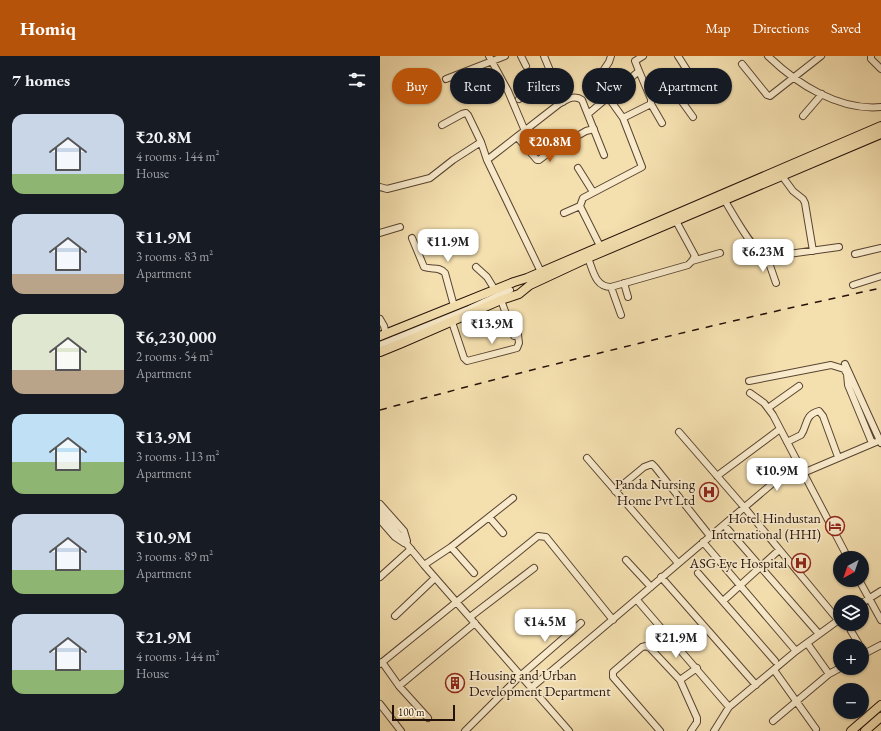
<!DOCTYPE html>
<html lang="en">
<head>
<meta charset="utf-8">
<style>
  body { margin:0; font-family:"EB Garamond",serif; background:#20242c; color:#f1f3f6; height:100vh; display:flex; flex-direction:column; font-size:15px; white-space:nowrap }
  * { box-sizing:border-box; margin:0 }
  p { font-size:13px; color:#9ea1a6 }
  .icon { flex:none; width:22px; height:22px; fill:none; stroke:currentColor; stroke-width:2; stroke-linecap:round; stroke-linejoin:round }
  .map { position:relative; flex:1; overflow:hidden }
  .panel { display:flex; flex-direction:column; background:#171b24; width:380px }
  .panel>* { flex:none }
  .guide { position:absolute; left:12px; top:12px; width:380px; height:36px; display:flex; gap:8px }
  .needle { width:26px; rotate:220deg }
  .buttons { position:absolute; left:453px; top:495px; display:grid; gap:8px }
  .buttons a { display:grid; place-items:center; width:36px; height:36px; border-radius:50%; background:#171b24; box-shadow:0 1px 3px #0004; font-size:20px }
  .scale { position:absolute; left:12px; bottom:10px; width:63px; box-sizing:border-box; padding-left:4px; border:2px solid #241108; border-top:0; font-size:11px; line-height:14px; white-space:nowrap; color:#241108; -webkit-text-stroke:3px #f8eacb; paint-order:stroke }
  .price { position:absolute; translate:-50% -34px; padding:0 9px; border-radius:8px; background:#fff; color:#222; font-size:13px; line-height:26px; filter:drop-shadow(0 1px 2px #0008) }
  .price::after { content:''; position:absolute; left:50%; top:24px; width:12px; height:9px; margin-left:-6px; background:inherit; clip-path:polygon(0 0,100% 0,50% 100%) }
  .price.active { background:#b45309; color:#fff }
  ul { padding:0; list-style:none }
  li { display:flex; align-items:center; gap:12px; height:100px; padding:0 12px }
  li span { display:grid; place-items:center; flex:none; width:112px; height:80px; border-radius:12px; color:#555 }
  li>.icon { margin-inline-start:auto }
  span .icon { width:48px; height:48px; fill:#fffc; stroke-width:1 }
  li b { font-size:17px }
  h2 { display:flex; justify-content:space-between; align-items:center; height:48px; padding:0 12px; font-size:17px }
  .pill { padding:0 14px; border-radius:18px; background:#171b24; box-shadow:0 1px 3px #0004; font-size:14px; line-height:36px }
  .pill.active { background:#b45309; color:#fff }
  header { display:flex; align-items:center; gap:24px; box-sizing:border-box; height:56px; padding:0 20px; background:#b45309; color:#fff }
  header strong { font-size:19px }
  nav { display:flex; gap:22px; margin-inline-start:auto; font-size:14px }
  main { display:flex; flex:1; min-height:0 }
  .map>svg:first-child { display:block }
</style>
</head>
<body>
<header>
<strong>Homiq</strong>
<nav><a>Map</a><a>Directions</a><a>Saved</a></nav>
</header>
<main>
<section class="panel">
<h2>7 homes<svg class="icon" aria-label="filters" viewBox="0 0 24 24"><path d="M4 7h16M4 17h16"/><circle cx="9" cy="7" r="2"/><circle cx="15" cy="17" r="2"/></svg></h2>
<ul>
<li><span style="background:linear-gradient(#c9d6e8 75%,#8fb573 0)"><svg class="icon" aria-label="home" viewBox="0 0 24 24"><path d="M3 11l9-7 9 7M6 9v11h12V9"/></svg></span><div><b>₹20.8M</b><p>4 rooms · 144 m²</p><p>House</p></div></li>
<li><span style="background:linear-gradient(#c9d6e8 75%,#b9a48a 0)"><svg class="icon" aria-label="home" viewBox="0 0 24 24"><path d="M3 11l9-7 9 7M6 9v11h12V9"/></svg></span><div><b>₹11.9M</b><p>3 rooms · 83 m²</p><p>Apartment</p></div></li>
<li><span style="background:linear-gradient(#dfe7d0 70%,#b9a48a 0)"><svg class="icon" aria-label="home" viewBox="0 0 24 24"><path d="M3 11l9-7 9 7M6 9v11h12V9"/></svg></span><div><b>₹6,230,000</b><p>2 rooms · 54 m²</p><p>Apartment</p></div></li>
<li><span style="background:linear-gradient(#bfe0f5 60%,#8fb573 0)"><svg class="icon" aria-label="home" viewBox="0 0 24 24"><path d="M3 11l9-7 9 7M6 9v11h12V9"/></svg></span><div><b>₹13.9M</b><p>3 rooms · 113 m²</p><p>Apartment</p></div></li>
<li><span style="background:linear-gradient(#c9d6e8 70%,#8fb573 0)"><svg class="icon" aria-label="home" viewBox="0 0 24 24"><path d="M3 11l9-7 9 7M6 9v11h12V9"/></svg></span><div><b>₹10.9M</b><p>3 rooms · 89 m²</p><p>Apartment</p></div></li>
<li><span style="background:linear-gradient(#c9d6e8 70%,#8fb573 0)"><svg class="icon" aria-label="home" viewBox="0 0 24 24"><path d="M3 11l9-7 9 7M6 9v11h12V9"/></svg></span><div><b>₹21.9M</b><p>4 rooms · 144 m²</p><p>House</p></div></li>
</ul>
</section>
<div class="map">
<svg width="501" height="675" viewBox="0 0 501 675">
  <rect width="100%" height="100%" fill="#f4dfaf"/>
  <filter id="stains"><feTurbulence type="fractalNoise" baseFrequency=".005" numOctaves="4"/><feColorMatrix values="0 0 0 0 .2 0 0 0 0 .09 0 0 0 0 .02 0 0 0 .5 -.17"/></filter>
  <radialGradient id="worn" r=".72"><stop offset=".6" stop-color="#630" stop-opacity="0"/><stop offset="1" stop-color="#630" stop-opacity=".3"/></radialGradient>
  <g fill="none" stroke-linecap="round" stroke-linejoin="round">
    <defs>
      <path id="minor" d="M109,0L128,35L145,75
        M141,0L146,10
        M164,0L183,46
        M298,0L319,33
        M388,0C417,28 459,55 501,51
        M491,0V3L501,13
        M362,8L387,39L390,40L441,0
        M66,23L125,0
        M218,30L221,18L229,6L231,0
        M139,43L171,16
        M271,43L291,34L295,36L313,61
        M271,48L282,67
        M208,58L259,15L255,5L263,0
        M423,60L442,38
        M243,62L271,48V43L259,15
        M62,69L82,58L86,57L88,59L101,86
        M137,81L157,104H159L171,95L206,75L214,73
        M198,112L213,136
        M402,120L413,135L423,143L425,147L433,195
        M0,131L7,133L50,122L73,104L101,86L107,104
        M345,145C353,158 373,196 387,201L459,191
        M200,150L203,142L262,111L243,62L228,41
        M184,157L200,150L220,190
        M0,177L20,171
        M32,182L44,211C52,214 59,210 65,217L74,250
        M475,198L501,192
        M387,201L396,227
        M208,202C213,214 215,231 231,231L308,209L312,205L315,200L296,165
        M312,205L340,197
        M96,211L107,221L115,234
        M161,216L107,104L179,48C186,44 194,38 202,44L224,99
        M244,227L248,241
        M473,229L501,220
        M231,231L241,259
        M0,263L4,270L6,278
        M72,266L84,302L87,305L137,292L139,287L138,279L134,280L121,244
        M0,289L89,253L130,234
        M465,308L501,387
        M369,325L451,309L464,313L467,318L468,329L492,387
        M370,337L384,347L393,359L468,502
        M388,352L419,330
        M299,376L364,451L458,564
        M407,386L421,379C428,369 424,359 439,355L443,360L458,401
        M207,402L298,507
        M423,417L496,386
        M337,420L400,373
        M235,435L264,411L272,408L275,411L330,480
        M0,448L24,475L27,485
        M0,456L44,509L189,675
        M109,461L123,477
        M0,464L15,481L24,487
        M344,469L439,578
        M323,486L416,595
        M71,491L94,517
        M246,504L271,531
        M44,509L71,491L133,442
        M318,517L395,605
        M0,521L31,493
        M281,521L376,629
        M479,524L501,564
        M257,544L349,651
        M343,545L399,494
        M482,547L501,535
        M15,560L55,522
        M90,561L154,512
        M471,575L480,590
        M427,587L449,618
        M482,599L501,589
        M2,606L19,630L48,662
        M0,608L158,480L166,481L233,564
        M394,614L436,673
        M300,624L317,612
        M19,630L95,567
        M151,632C241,558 328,481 417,407
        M0,648L21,675
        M393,665L449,618L460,612
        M85,675L140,620L201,567
        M280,675L233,621V616L262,591L266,590L270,592L300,624L317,662V666L311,675
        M334,675L349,651L416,595L460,563"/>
      <path id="major" d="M0,280L134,226L147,222L501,70
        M0,296L22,287L121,244L139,238L150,229L208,202L501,78
        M471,675L501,649
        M485,675L501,661"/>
    </defs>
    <!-- minor casing -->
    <use href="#minor" stroke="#584432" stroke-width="8"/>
    <!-- major casing -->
    <use href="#major" stroke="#241108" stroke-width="10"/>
    <!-- minor -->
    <use href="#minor" stroke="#f8eacb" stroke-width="6"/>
    <!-- major -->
    <use href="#major" stroke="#f4dfaf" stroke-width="8"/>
    <!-- rail -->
    <path stroke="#241108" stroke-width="1.5" stroke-dasharray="7 7" stroke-linecap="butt" d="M0,354C166,309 333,268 501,232"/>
  </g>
  <!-- icons -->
  <defs>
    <symbol id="hospital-ring" viewBox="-11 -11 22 22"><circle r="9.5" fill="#f8eacb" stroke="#8f2418" stroke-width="1.5"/><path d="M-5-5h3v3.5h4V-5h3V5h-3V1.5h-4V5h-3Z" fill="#8f2418"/></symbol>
    <symbol id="hotel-ring" viewBox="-11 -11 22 22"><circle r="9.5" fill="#f8eacb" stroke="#8f2418" stroke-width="1.5"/><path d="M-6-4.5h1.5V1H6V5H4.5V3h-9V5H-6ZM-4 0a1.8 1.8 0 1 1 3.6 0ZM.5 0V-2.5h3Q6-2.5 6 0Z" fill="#8f2418"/></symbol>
    <symbol id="building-ring" viewBox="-11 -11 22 22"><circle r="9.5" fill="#f8eacb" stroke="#8f2418" stroke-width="1.5"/><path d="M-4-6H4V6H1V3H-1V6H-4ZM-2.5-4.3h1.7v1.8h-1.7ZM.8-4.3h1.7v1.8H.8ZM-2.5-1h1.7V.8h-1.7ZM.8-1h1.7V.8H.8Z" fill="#8f2418"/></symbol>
  </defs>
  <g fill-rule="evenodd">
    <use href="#hospital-ring" x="318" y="425" width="22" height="22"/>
    <use href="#hotel-ring" x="444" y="459" width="22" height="22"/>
    <use href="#hospital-ring" x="410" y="496" width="22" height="22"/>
    <use href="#building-ring" x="64" y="616" width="22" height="22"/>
  </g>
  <g text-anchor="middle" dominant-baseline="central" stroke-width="3.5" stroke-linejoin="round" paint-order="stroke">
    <!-- poi labels -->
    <g font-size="14" fill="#241108" stroke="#f8eacb" text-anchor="end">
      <text x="315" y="428">Panda Nursing<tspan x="315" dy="16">Home Pvt Ltd</tspan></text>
      <text x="441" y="462">Hotel Hindustan<tspan x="441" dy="16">International (HHI)</tspan></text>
      <text x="407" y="507">ASG Eye Hospital</text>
      <text x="89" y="619" text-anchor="start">Housing and Urban<tspan x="89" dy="16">Development Department</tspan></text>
    </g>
  </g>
  <rect width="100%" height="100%" filter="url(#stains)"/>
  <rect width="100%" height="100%" fill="url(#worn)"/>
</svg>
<div class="buttons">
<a><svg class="needle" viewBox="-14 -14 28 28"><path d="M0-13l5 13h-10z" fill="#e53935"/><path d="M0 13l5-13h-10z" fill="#9ea1a6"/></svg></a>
<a><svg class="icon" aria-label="layers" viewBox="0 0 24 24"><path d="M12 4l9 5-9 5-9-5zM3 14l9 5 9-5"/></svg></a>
<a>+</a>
<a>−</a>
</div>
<div class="scale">100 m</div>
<b class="price active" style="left:170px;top:107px">₹20.8M</b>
<b class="price" style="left:68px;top:207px">₹11.9M</b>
<b class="price" style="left:383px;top:217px">₹6.23M</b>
<b class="price" style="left:112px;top:289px">₹13.9M</b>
<b class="price" style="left:397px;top:436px">₹10.9M</b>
<b class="price" style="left:165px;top:587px">₹14.5M</b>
<b class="price" style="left:296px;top:603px">₹21.9M</b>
<div class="guide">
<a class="pill active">Buy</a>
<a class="pill">Rent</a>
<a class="pill">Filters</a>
<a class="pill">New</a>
<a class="pill">Apartment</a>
</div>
</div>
</main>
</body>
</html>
